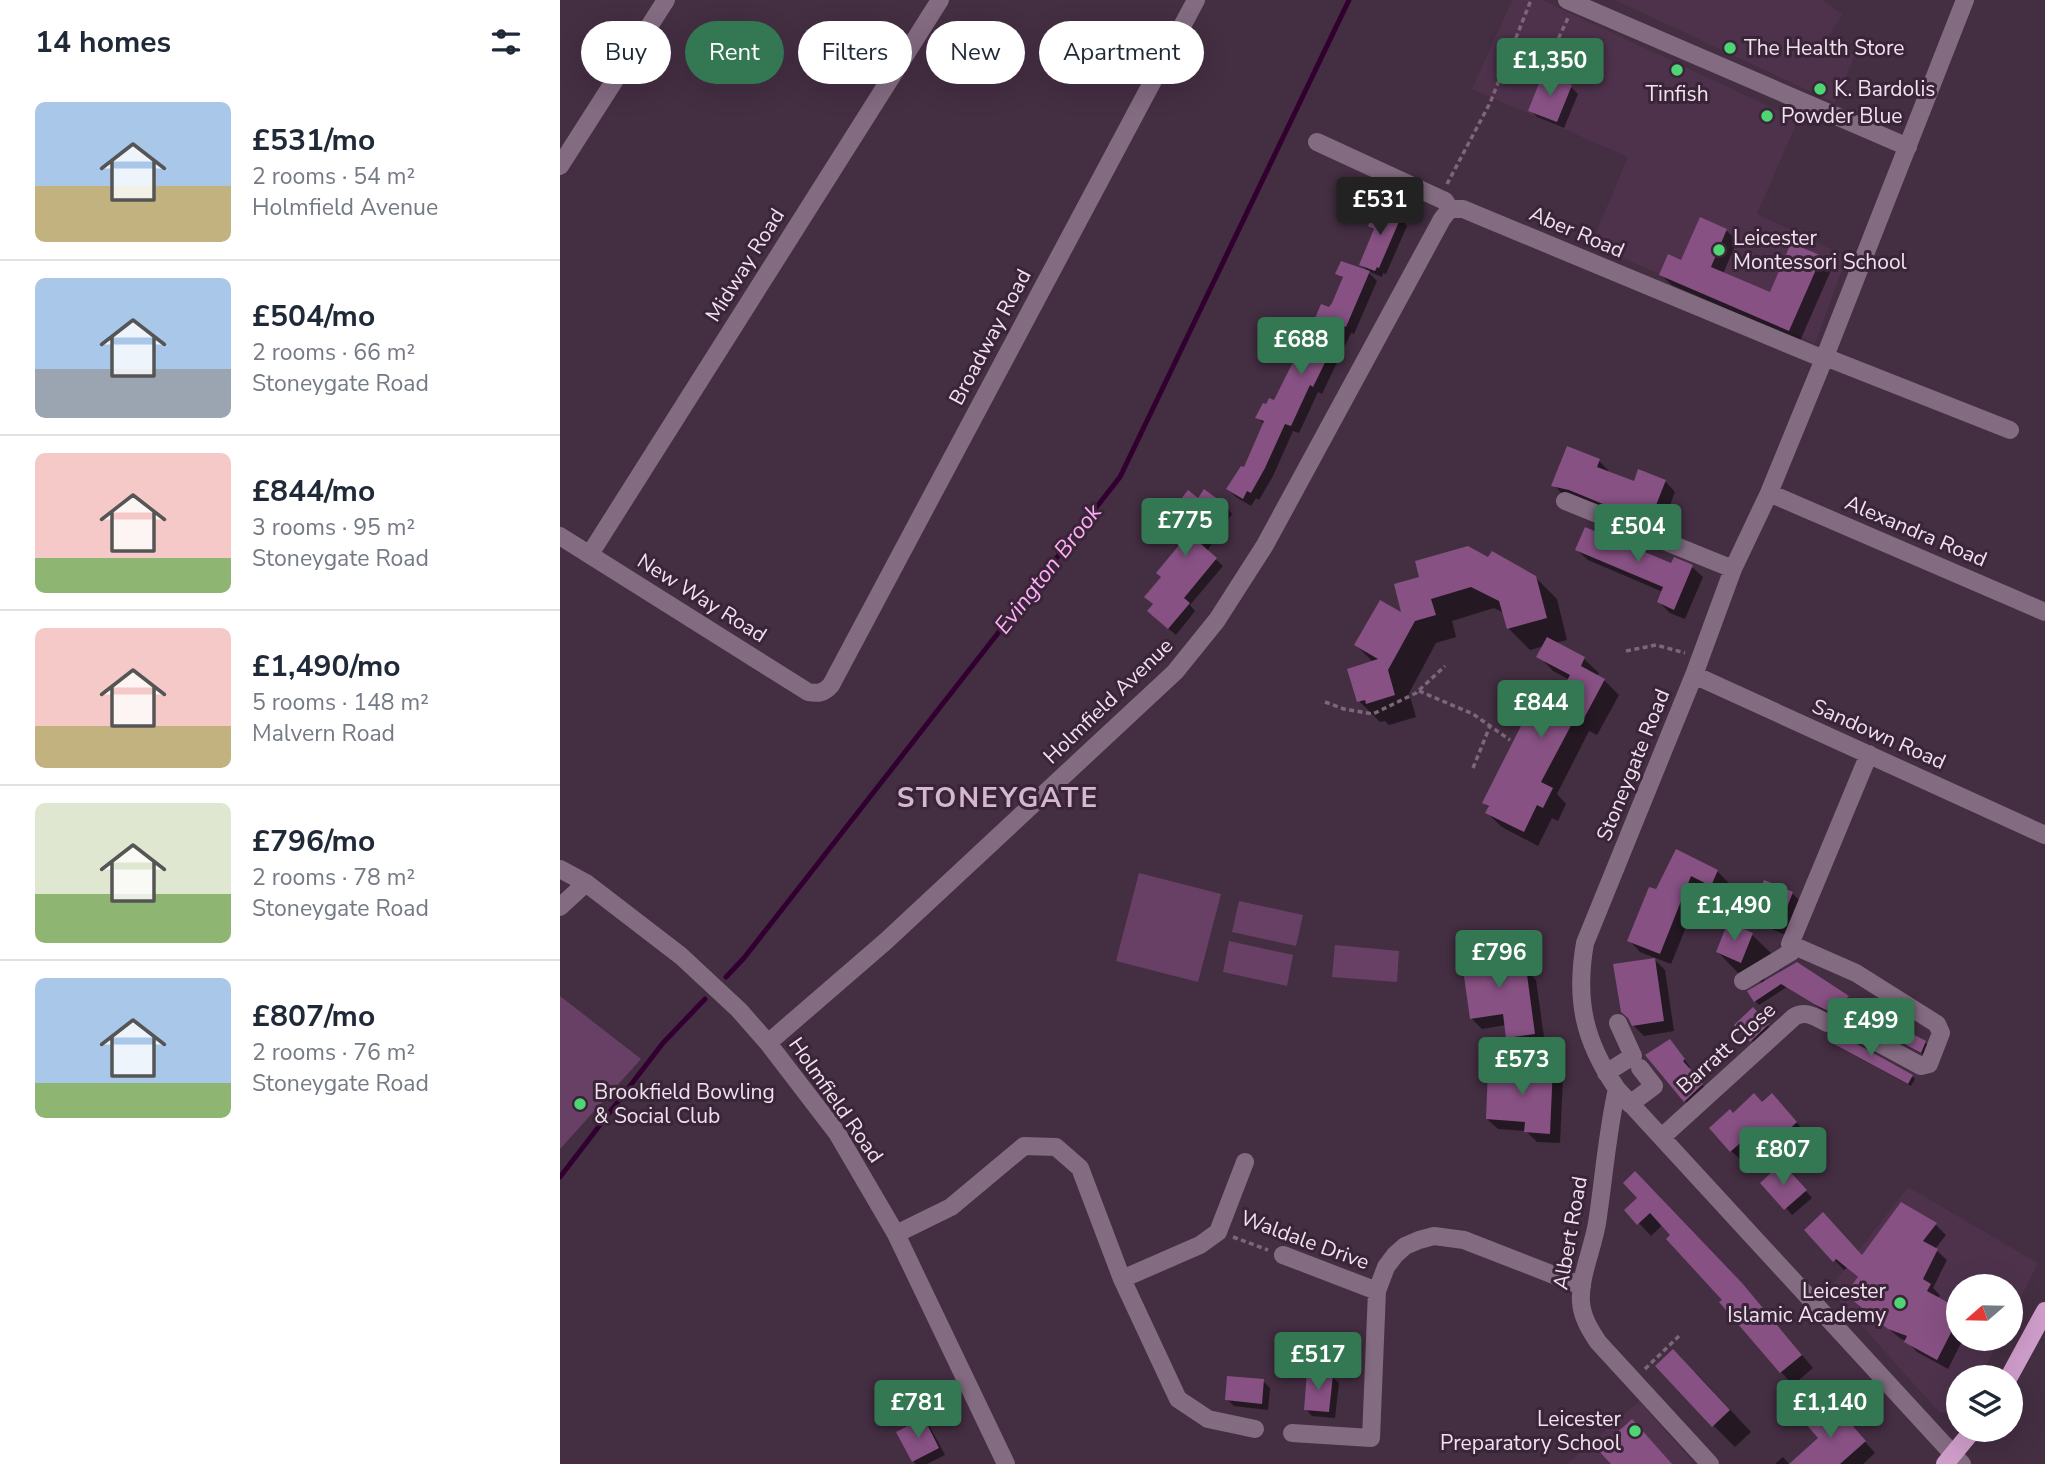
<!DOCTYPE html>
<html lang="en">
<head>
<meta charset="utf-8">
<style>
  body { margin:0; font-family:"Nunito Sans",sans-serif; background:#f2f2f3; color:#1f2937; height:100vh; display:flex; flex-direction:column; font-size:26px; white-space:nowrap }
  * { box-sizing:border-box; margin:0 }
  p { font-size:23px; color:#747a83 }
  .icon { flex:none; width:38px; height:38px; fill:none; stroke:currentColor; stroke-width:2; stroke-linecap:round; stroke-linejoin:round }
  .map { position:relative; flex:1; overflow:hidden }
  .drawer { display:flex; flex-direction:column; background:#fff; width:560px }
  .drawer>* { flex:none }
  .top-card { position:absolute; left:21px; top:21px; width:665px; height:63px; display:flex; gap:14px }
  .needle { width:46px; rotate:250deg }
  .buttons { position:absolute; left:1386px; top:1274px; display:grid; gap:14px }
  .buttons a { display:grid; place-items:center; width:77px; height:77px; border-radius:50%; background:#fff; box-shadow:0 7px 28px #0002; font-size:35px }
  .price { position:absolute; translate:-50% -60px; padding:0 16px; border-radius:7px; background:#347753; color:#fff; font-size:23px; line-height:46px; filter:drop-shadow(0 2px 4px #0008) }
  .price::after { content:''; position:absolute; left:50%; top:42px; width:21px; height:16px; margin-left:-10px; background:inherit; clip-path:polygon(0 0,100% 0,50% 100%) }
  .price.selected { background:#222; color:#fff }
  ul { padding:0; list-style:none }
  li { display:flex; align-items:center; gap:21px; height:175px; padding:0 35px }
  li+li { border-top:2px solid #e0e1e3 }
  li span { display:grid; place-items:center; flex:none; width:196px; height:140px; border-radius:10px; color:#555 }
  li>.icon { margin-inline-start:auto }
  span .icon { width:84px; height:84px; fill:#fffc; stroke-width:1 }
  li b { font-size:30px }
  h2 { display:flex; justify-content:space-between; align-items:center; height:84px; padding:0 35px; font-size:30px }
  .tag { padding:0 24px; border-radius:32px; background:#fff; box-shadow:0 7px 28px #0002; font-size:24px; line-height:63px }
  .tag.selected { background:#347753; color:#fff }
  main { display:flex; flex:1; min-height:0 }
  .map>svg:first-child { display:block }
</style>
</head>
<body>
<main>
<section class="drawer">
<h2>14 homes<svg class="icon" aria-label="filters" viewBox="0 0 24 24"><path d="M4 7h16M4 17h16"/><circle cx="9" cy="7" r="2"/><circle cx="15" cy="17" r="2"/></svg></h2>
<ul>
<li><span style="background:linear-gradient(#a9c7e8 60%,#c2b280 0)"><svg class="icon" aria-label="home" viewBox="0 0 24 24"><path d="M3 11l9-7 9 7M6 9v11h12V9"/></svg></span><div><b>£531/mo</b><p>2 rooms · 54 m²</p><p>Holmfield Avenue</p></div></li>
<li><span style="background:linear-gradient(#a9c7e8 65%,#9aa5b1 0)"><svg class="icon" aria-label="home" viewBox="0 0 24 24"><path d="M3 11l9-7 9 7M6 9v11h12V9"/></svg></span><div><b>£504/mo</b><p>2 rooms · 66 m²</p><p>Stoneygate Road</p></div></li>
<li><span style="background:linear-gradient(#f6c9c9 75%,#8fb573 0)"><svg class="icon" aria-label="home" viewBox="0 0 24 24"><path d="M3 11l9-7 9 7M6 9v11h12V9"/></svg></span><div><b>£844/mo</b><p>3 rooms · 95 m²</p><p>Stoneygate Road</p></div></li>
<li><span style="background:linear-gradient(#f6c9c9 70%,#c2b280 0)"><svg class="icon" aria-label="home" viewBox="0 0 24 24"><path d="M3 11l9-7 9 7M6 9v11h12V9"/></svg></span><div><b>£1,490/mo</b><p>5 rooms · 148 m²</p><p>Malvern Road</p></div></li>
<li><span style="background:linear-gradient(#dfe7d0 65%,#8fb573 0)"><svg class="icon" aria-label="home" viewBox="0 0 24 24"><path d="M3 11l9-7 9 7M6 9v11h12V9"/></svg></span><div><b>£796/mo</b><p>2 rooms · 78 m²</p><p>Stoneygate Road</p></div></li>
<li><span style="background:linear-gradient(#a9c7e8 75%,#8fb573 0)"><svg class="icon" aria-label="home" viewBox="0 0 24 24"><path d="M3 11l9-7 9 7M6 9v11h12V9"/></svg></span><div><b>£807/mo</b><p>2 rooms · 76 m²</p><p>Stoneygate Road</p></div></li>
</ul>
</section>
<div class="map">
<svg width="1485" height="1464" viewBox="0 0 1485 1464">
  <rect width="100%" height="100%" fill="#442e42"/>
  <!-- built -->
  <path fill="#4e324c" d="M952,0H982L1238,120L1197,214L1287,257L1255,343L1031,244L1068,157L912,89Z
    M1055,0H1262L1282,14L1264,45L1295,55L1275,103Z
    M1348,1187L1478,1263L1451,1317V1286H1398V1339H1440L1420,1377H1398V1409L1393,1413L1379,1412L1269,1289Z
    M1079,1401L1133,1462L1131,1464H1007Z"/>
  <!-- green -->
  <path fill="#694065" d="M579,873L661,894L638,982L556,961Z
    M679,901L743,915L736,946L672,932Z
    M669,941L733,955L727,986L663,972Z
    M775,945L839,951L837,982L772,977Z
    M0,996L81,1059L0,1149Z"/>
  <!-- shadow -->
  <path fill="#0007" d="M1011,87L1018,94L1004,128L977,117L970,110Z
    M840,213L846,220L845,224L847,226L826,274L823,273L822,277L808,271L801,264L815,231L810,226Z
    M1166,230L1177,241L1163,274L1211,294L1261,257L1272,268L1240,341L1112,285L1101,275Z
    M782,263L809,273L817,281L794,334L791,333L762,394L758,392L739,433L733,431L713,476L699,500L696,498L691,506L676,497L668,489L685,470L704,424L698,418L715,403L770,309L784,279L778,273Z
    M1039,461L1049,471L1048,473L1075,483L1105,481L1115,492L1100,532L1004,496L994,485Z
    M638,500L666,507L672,514L647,551L663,566L630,605L635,611L616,635L596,618L594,605L603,578L635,528Z
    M1017,550L1112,566L1132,567L1143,577L1125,619L1110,613L1099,602L1103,592L1028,560Z
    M929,560L975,577L997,599L1007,640L995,643L1024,659L1039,673L1037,676L1044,680L1059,695L1037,735L1029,731L997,794L1006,804L998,821L992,818L978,846L942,827L927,813L930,808L924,803L994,709L1010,680L993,671L979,656L984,646L970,650L948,628L944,613L934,608L892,621L896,637L876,643L849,693L856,717L829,725L825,721L820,722L799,701L814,663L796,645L844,616Z
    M1116,851L1157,871L1169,883L1163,896L1143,886L1111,964L1080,952L1069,940Z
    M1232,893L1243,904L1230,937L1203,925L1192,915Z
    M1169,925L1192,935L1214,956L1203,983L1179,974L1158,952Z
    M956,950L966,960L968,972L976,980L985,1044L958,1048L947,1037L946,1025L922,1029L911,1018Z
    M1094,959L1105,970L1114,1031L1084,1036L1073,1025Z
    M1237,964L1288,997L1292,1001L1291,1003L1365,1042L1369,1047L1366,1056L1302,1022L1295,1020L1287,1026L1278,1017L1260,1008L1227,987L1199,1005L1195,1001Z
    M1193,1009L1214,1032L1198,1047L1177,1025Z
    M1287,1040L1352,1076L1355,1079L1351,1086L1277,1046Z
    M1116,1048L1130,1067L1128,1069L1149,1092L1131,1107L1125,1101Z
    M993,1067L1003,1077L1000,1143L977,1142L966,1131L938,1129L927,1119L970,1072Z
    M1202,1104H1220L1245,1132L1227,1147L1238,1160L1227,1170L1252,1198L1232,1215L1226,1208L1216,1171L1194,1146L1180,1159L1171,1151L1173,1115Z
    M1080,1199L1194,1298L1253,1368L1233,1385L1221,1372L1103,1224L1091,1236L1079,1223Z
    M1342,1205L1376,1225L1386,1235L1375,1249L1387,1260L1373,1288L1380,1295L1378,1299L1398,1310V1339H1403L1388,1369L1357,1352L1347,1341L1341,1339L1298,1304L1299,1278L1287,1268L1284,1270L1247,1230L1303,1257Z
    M1135,1372L1191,1432L1175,1447L1153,1425Z
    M772,1377L779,1383L775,1418L752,1416L746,1409Z
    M703,1381L710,1388L708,1410L674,1406L667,1399Z
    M363,1420L370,1427L385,1455L367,1464H356L353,1461Z
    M1286,1420L1315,1453L1303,1464H1231L1260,1438Z
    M1223,1457L1229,1464H1215Z"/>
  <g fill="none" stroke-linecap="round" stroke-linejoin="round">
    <!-- stream -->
    <path stroke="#310030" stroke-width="5" d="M166,977L184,958L560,477L789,0
      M0,1177L103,1043L145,999"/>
  </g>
  <!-- building -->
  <path fill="#875183" d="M983,73L1012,85L997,122L968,111Z
    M824,205L841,212L839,216L841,217L819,268L817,267L815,271L799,265L814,229L808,226L816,208L822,210Z
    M1140,217L1167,229L1151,267L1210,292L1231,243L1262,256L1229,331L1099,275L1108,254L1121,260Z
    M781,261L810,271L786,327L783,326L753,387L750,385L731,426L725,424L705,468L691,493L687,491L683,499L666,489L681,466L684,467L704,421L695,418L703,403L706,404L709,398L714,400L737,354L740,356L753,329L751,328L761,304L769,307L772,303L783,277L775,274Z
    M1007,446L1040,459L1037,467L1074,481L1078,469L1106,480L1089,523L1009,490L991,486Z
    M644,489L667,506L641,544L657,558L624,598L630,603L608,629L587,611L593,604L584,597L601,577L596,573L634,527L612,511L628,490L638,498Z
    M1025,527L1111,563L1114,557L1133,565L1114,610L1097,602L1103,587L1015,550Z
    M908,546L928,557L932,551L976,576L987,618L947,629L939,601L911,587L871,599L876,615L855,621L828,670L835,695L806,704L805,700L797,702L787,669L818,659L794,645L820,600L841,612L834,584L859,577L855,561Z
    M987,637L1025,657L1021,666L1045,679L1022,722L1015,718L981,782L993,788L983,808L977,805L964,832L925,813L929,806L922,803L971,706L984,702L993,707L1010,675L976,657Z
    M1116,849L1158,870L1151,886L1131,876L1100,954L1067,941L1089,887L1096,889Z
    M1204,880L1233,892L1219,928L1190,915Z
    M1168,922L1193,933L1181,963L1156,952Z
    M956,948L959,968L966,967L975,1034L946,1038L943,1014L910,1019L901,955Z
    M1095,958L1104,1021L1072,1026L1068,1018L1061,1012L1053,964Z
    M1237,962L1289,996L1286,999L1366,1041L1361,1053L1296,1018L1290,1017L1281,1022L1272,1013L1254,1004L1221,984L1194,1002L1187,991Z
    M1193,1007L1209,1024L1190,1042L1174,1025Z
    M1280,1029L1286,1038L1353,1075L1348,1084L1272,1043Z
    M1110,1039L1125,1059L1123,1061L1143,1084L1124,1102L1085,1055Z
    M968,1064L993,1065L990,1134L964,1132L965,1122L926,1119L928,1068L968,1070Z
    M1194,1093L1202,1102L1212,1093L1237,1122L1220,1138L1231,1151L1211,1168L1185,1139L1170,1152L1149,1128L1170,1109L1173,1113Z
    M1222,1163L1247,1190L1224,1210L1200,1183Z
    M1075,1171L1182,1283L1242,1355L1220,1373L1159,1302L1162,1300L1106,1239L1110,1235L1090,1213L1077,1225L1064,1210L1077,1198L1063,1183Z
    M1341,1202L1377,1223L1363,1241L1378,1249L1363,1279L1371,1284L1367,1291L1398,1308V1319L1377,1360L1344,1342L1347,1336L1328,1329L1285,1294L1298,1277L1276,1259L1273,1262L1244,1230L1263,1212L1302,1255Z
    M1113,1349L1170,1410L1152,1427L1095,1366Z
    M747,1372L773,1375L769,1412L744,1410Z
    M667,1376L704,1379L702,1404L665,1400Z
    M1276,1407L1306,1441L1280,1464H1229L1258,1438L1245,1423L1258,1411L1264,1417Z
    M364,1418L379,1448L352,1462L336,1432Z
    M1072,1419L1112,1464H1051L1038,1450Z"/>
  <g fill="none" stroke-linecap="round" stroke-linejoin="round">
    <!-- path -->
    <path stroke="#7b6779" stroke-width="3.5" stroke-dasharray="5 3.5" stroke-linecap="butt" d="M993,77L987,63L1008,18
      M887,184L930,103L971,0
      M1066,651L1096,645L1125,653
      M859,691L913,714L950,740
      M765,702L784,709L813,714L856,693L885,666
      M913,768L930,726
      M673,1237L708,1250
      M1085,1369L1119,1336"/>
    <!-- minor -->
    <path stroke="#836b81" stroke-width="18" d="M1007,0L1348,147
      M757,142L885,201L890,209H903L1264,359
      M0,166L106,0
      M1265,357L1450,430
      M1209,493L1485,612
      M1005,501L1173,569
      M0,536L248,692C258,694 264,693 271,685L636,0
      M30,554L380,0
      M1134,675L1485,835
      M0,869L26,883L121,956L179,1010L208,1043L277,1133L336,1234L446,1464
      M0,907L26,883
      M1183,981L1231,952L1235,946
      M1291,1028L1361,1066L1369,1064L1381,1033L1377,1024L1296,973L1230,944L1309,754
      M208,1043L326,941L615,672L657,620L705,545L882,219L890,209
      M1046,1073L1073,1056L1058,1023
      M1057,1089C1047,1133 1044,1178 1037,1223C1033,1248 1019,1278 1021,1302C1022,1317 1030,1330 1038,1342L1150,1464
      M1070,1104L1094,1086L1080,1068
      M1102,1137L1234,1017C1246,1010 1255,1017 1267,1023
      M336,1234L391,1207L464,1146L496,1147L520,1168L562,1279L618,1399L648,1419L695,1429
      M723,1255L817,1291
      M562,1279L640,1245L658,1232L685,1162
      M732,1433L811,1438L817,1291L826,1267L835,1255L845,1246L859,1240L874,1236L904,1240L1022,1286
      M1402,1464L1057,1089C1024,1041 1015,1000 1025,943L1134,675L1173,569L1209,493L1264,359L1405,0"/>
    <!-- major -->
    <path stroke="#cf9dca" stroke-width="18" d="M1449,1377L1485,1311
      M1385,1464L1413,1430"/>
  </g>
  <!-- markers -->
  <g fill="#4ed675" stroke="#3a2438" stroke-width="2.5">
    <circle cx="1170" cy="48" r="7"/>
    <circle cx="1117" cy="70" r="7"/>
    <circle cx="1260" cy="89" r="7"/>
    <circle cx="1207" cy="116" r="7"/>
    <circle cx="1159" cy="250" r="7"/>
    <circle cx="20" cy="1104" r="7"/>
    <circle cx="1340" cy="1303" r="7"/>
    <circle cx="1075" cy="1431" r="7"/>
  </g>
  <g text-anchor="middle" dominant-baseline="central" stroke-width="6" stroke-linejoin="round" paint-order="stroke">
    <!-- poi labels -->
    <g font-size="21" fill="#f0e1ee" stroke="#3a2438" text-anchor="start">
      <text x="1184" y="48">The Health Store</text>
      <text x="1274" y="89">K. Bardolis</text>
      <text x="1117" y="94" text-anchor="middle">Tinfish</text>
      <text x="1221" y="116">Powder Blue</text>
      <text x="1173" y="238">Leicester<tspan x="1173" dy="24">Montessori School</tspan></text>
      <text x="34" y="1092">Brookfield Bowling<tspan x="34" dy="24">&amp; Social Club</tspan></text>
      <text x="1326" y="1291" text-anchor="end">Leicester<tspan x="1326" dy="24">Islamic Academy</tspan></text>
      <text x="1061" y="1419" text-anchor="end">Leicester<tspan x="1061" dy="24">Preparatory School</tspan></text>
    </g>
    <!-- street labels -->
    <g font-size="21" fill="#f0e1ee" stroke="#3a2438">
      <text transform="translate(1017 232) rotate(23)">Aber Road</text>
      <text transform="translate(185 265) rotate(-58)">Midway Road</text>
      <text transform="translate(430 337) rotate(-62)">Broadway Road</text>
      <text transform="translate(1356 531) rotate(23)">Alexandra Road</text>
      <text transform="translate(142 598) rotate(32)">New Way Road</text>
      <text transform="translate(548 701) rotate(-44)">Holmfield Avenue</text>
      <text transform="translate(1319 734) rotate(24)">Sandown Road</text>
      <text transform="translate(1073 765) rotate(-68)">Stoneygate Road</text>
      <text transform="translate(1166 1048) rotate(-42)">Barratt Close</text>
      <text transform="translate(276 1100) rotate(55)">Holmfield Road</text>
      <text transform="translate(1010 1233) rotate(-80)">Albert Road</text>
      <text transform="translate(745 1240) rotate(20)">Waldale Drive</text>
    </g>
    <!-- water labels -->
    <g font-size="23" font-style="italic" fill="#fdaef7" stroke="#3a2438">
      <text transform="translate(488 569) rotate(-52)">Evington Brook</text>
    </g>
    <!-- district labels -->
    <g font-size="28" font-weight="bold" letter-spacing="2" fill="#d4b7d1" stroke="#3a2438">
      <text x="438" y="798">STONEYGATE</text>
    </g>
  </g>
</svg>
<div class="buttons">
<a><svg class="needle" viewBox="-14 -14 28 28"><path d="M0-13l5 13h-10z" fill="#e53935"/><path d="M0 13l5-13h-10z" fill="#747a83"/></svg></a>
<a><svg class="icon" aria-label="layers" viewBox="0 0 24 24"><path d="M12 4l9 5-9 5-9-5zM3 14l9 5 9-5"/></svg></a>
</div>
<b class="price" style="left:990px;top:98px">£1,350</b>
<b class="price selected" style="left:820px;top:237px">£531</b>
<b class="price" style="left:741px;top:377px">£688</b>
<b class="price" style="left:625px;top:558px">£775</b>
<b class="price" style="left:1078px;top:564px">£504</b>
<b class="price" style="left:981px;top:740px">£844</b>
<b class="price" style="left:1174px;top:943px">£1,490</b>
<b class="price" style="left:939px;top:990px">£796</b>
<b class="price" style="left:1311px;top:1058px">£499</b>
<b class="price" style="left:962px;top:1097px">£573</b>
<b class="price" style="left:1223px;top:1187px">£807</b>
<b class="price" style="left:758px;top:1392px">£517</b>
<b class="price" style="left:358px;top:1440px">£781</b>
<b class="price" style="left:1270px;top:1440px">£1,140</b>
<div class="top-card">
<a class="tag">Buy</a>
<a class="tag selected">Rent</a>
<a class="tag">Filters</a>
<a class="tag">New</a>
<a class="tag">Apartment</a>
</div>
</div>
</main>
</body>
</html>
